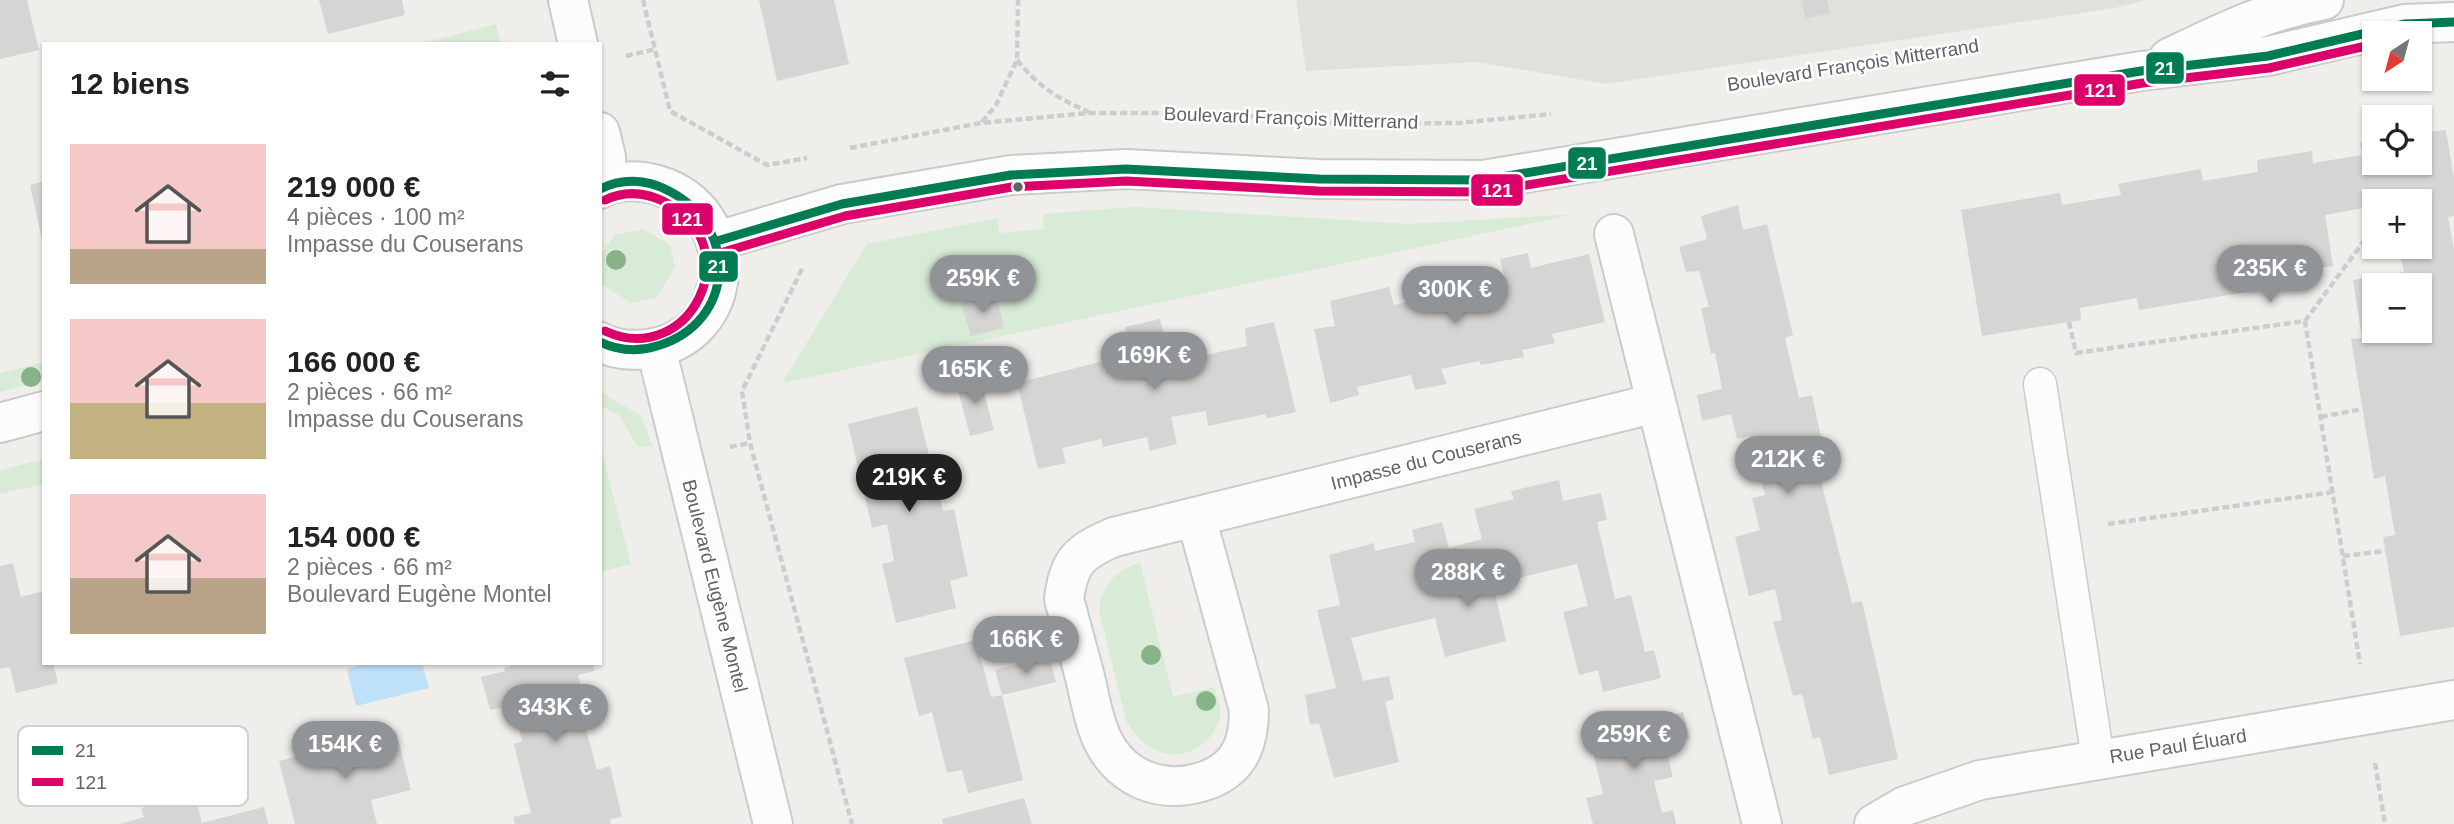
<!DOCTYPE html>
<html lang="fr">
<head>
<meta charset="utf-8">
<style>
  body { margin:0; font-family:Helvetica,sans-serif; background:#f2f2f2; color:#222; height:100vh; display:flex; flex-direction:column; font-size:26px; white-space:nowrap }
  * { box-sizing:border-box; margin:0 }
  p { font-size:23px; color:#767676 }
  .icon { flex:none; width:38px; height:38px; fill:none; stroke:currentColor; stroke-width:2; stroke-linecap:round; stroke-linejoin:round }
  .map { position:relative; flex:1; overflow:hidden }
  .sheet { position:absolute; left:42px; top:42px; width:560px; height:623px; display:flex; flex-direction:column; background:#fff; border-radius:0px; box-shadow:0 2px 5px #0004 }
  .sheet>* { flex:none }
  .needle { width:46px; rotate:216deg }
  .tools { position:absolute; left:2362px; top:21px; display:grid; gap:14px }
  .tools a { display:grid; place-items:center; width:70px; height:70px; border-radius:0px; background:#fff; box-shadow:0 2px 5px #0004; font-size:35px }
  .price { position:absolute; translate:-50% -60px; padding:0 16px; border-radius:24px; background:#919496; color:#fff; font-size:23px; line-height:46px; filter:drop-shadow(0 2px 4px #0008) }
  .price::after { content:''; position:absolute; left:50%; top:42px; width:21px; height:16px; margin-left:-10px; background:inherit; clip-path:polygon(0 0,100% 0,50% 100%) }
  .price.active { background:#222; color:#fff }
  ul { padding:0; list-style:none }
  li { display:flex; align-items:center; gap:21px; height:175px; padding:0 28px }
  li span { display:grid; place-items:center; flex:none; width:196px; height:140px; border-radius:0px; color:#555 }
  li>.icon { margin-inline-start:auto }
  span .icon { width:84px; height:84px; fill:#fffc; stroke-width:1 }
  li b { font-size:30px }
  h2 { display:flex; justify-content:space-between; align-items:center; height:84px; padding:0 28px; font-size:30px }
  .map>svg:first-child { display:block }
</style>
</head>
<body>
<div class="map">
<svg width="2454" height="824" viewBox="0 0 2454 824">
  <rect width="100%" height="100%" fill="#efeeea"/>
  <!-- education -->
  <path fill="#e2e0da" d="M1296,0H2147L2115,8L1606,84L1476,62L1306,71Z"/>
  <!-- green -->
  <path fill="#d8ebd6" d="M496,24L501,44H420Z
    M1135,207L1410,224L1575,214L782,383L867,244L998,218L999,233L1044,229L1043,214Z
    M643,229L670,245L675,267L656,298L631,303L600,283V255L615,235Z
    M44,362V381L0,392V373Z
    M600,391L641,416L653,447L637,446L620,416L600,405Z
    M600,445L631,564L600,572Z
    M44,459V484L0,494V470Z
    M1140,562L1173,697L1214,687C1216,695 1221,706 1220,714C1220,724 1212,735 1205,742C1176,768 1141,750 1126,720L1099,610C1103,582 1115,572 1140,562Z"/>
  <!-- water -->
  <path fill="#bfe0f9" d="M368,663H422L429,688L356,706L347,669Z"/>
  <!-- building -->
  <path fill="#d6d5d3" fill-rule="evenodd" d="M0,0H27L39,50L0,59Z
    M319,0H402L405,15L328,34Z
    M759,0H834L849,64L777,81Z
    M1801,0H1827L1830,13L1806,19Z
    M2446,130L2454,179V216L2448,217L2454,249V627L2400,636L2383,537L2395,535L2385,476L2374,479L2351,339L2362,338L2353,280L2404,272L2399,247H2420V201H2375V206L2325,215L2333,266L2276,275L2277,287L2139,310L2137,298L2080,308L2081,320L1982,336L1961,210L2060,193L2062,205L2121,195L2118,184L2201,169L2203,181L2258,172L2257,160L2312,151L2313,163L2362,155L2360,143L2375,141V163H2420V133ZM2375,285H2420V331H2375Z
    M44,181V243L43,244L30,185Z
    M1738,205L1743,230L1767,224L1793,335L1785,338L1799,398L1812,395L1830,479L1821,481L1852,603L1862,601L1898,759L1829,775L1820,737L1813,739L1802,694L1793,696L1773,622L1782,620L1775,589L1749,596L1735,537L1760,530L1752,498L1765,495L1750,436L1737,439L1731,414L1702,421L1697,395L1722,389L1715,353L1711,354L1701,308L1709,307L1699,271L1686,272L1679,247L1707,239L1701,216Z
    M1528,253L1531,268L1589,254L1605,322L1552,334L1555,343L1522,350L1524,357L1481,365L1479,361L1441,369L1447,384L1415,390L1411,375L1357,387L1359,395L1330,403L1314,329L1335,326L1330,301L1389,287L1394,305L1505,279L1500,259Z
    M996,294L1004,328L971,336L961,303Z
    M1160,319L1166,343L1188,338L1193,358L1247,346L1245,328L1274,322L1296,412L1267,418L1266,414L1208,426L1206,411L1171,417L1177,444L1150,451L1147,437L1103,447L1101,439L1062,448L1066,463L1038,469L1017,383L1127,355V352L1130,351L1125,327Z
    M980,377L994,430L970,436L956,382Z
    M917,407L943,511L954,509L968,576L950,581L956,608L896,623L882,564L894,561L887,524L872,528L848,424Z
    M1559,480L1563,501L1601,493L1607,520L1597,522L1615,599L1631,595L1645,652L1654,650L1661,678L1603,692L1598,670L1579,675L1563,612L1588,606L1577,564L1493,584L1506,641L1445,657L1435,618L1351,638L1363,681L1389,676L1394,699L1385,702L1399,762L1334,778L1319,723L1310,725L1305,695L1336,688L1317,610L1340,605L1329,555L1374,543L1375,551L1415,542L1412,530L1442,522L1449,548L1482,539L1474,509L1514,499L1511,491Z
    M13,563L21,597L44,591V663H53L58,683L16,693L10,667L0,669V566Z
    M976,640L991,697L1002,695L1023,780L968,793L962,770L947,773L932,712L919,716L904,658Z
    M1049,656L1056,682L1002,695L995,670Z
    M511,663H593L595,671L578,675L590,724L585,726L597,770L610,766L622,817L610,819L611,824H515L513,817L531,813L514,744L522,741L513,705L490,710L481,677L505,671L504,668L511,666Z
    M1683,712L1690,739L1665,745L1673,777L1654,781L1662,813L1673,810L1676,824H1593L1586,798L1603,794L1589,736Z
    M396,731L411,790L371,800L377,824H295L279,761Z
    M195,794L202,824H120L144,817L141,808Z
    M1024,798L1032,824H943L942,819Z
    M264,807L268,824H202V823Z"/>
  <g fill="none" stroke-linecap="round" stroke-linejoin="round">
    <defs>
      <path id="lane" d="M2040,384L2098,759"/>
      <path id="street" d="M1614,234L1762,824
        M656,348L773,824
        M1196,517L1249,710C1249,741 1241,766 1210,779C1162,798 1115,778 1098,729C1092,712 1089,694 1085,677C1078,651 1071,625 1064,599C1069,561 1079,552 1114,537L1656,403
        M1874,824L1905,806L1980,780L2454,700"/>
      <path id="secondary" d="M568,0L578,44
        M2169,58C2221,33 2268,10 2324,0
        M600,132L606,157L607,185
        M600,189C617,179 640,180 657,185C746,211 737,339 647,349C631,351 615,350 600,342
        M717,241L842,204L1011,175L1126,169L1319,179L1483,180L2141,71L2268,56L2405,24L2454,22
        M0,423L44,411"/>
    </defs>
    <!-- lane casing -->
    <use href="#lane" stroke="#cbcccc" stroke-width="35"/>
    <!-- street casing -->
    <use href="#street" stroke="#cbcccc" stroke-width="42"/>
    <!-- secondary casing -->
    <use href="#secondary" stroke="#cacacb" stroke-width="42"/>
    <!-- path -->
    <path stroke="#cacfcc" stroke-width="4.5" stroke-dasharray="7 3.5" stroke-linecap="butt" d="M643,0L670,111L767,165L807,158
      M626,56L656,49
      M1017,60C1039,87 1057,98 1089,112
      M982,122L996,105L1017,60L1018,0
      M850,148L981,123L1089,113H1214L1342,124L1459,123L1551,114
      M802,269L742,391L750,443L852,824
      M2305,321L2375,226
      M2069,322L2076,353L2305,321L2360,664
      M2321,417L2362,409
      M730,447L750,443
      M2108,524L2333,492
      M2343,556L2385,551
      M2375,763L2385,824"/>
    <!-- lane -->
    <use href="#lane" stroke="#fdfcfc" stroke-width="32"/>
    <!-- street -->
    <use href="#street" stroke="#fdfcfc" stroke-width="38"/>
    <!-- secondary -->
    <use href="#secondary" stroke="#fdfcfc" stroke-width="38"/>
    <defs>
      <path id="bus-1" d="M600,189C622,178 646,179 667,190C739,225 737,322 657,346C638,352 619,351 600,342
        M717,241L842,204L1011,175L1126,169L1319,179L1483,180L2141,71L2268,56L2405,24L2454,22"/>
      <path id="bus-2" d="M720,253L845,216L1012,187L1126,181L1318,191L1485,192L2143,83L2269,68L2375,44
        M605,331C689,370 753,246 663,201C644,192 624,191 605,200"/>
    </defs>
    <!-- bus-1 casing -->
    <use href="#bus-1" stroke="#fff" stroke-width="14"/>
    <!-- bus-2 casing -->
    <use href="#bus-2" stroke="#fff" stroke-width="14"/>
    <!-- bus-1 -->
    <use href="#bus-1" stroke="#007c52" stroke-width="9"/>
    <!-- bus-2 -->
    <use href="#bus-2" stroke="#dc006b" stroke-width="9"/>
  </g>
  <!-- trees -->
  <g fill="#88b388">
    <circle cx="616" cy="260" r="10"/>
    <circle cx="31" cy="377" r="10"/>
    <circle cx="1151" cy="655" r="10"/>
    <circle cx="1206" cy="701" r="10"/>
  </g>
  <!-- markers -->
  <circle fill="#5f6368" stroke="#fff" stroke-width="2.5" cx="1018" cy="187" r="6"/>
  <g text-anchor="middle" dominant-baseline="central" stroke-width="5" stroke-linejoin="round" paint-order="stroke">
    <!-- street labels -->
    <g font-size="19" fill="#5f6368" stroke="#fff">
      <text transform="translate(1853 65) rotate(-9)">Boulevard François Mitterrand</text>
      <text transform="translate(1291 118) rotate(2)">Boulevard François Mitterrand</text>
      <text transform="translate(1426 460) rotate(-14)">Impasse du Couserans</text>
      <text transform="translate(715 586) rotate(76)">Boulevard Eugène Montel</text>
      <text transform="translate(2178 746) rotate(-9)">Rue Paul Éluard</text>
    </g>
  </g>
  <!-- legend -->
  <rect x="18" y="726" width="230" height="80" rx="10" fill="#fff" stroke="#cfd0d2" stroke-width="2"/>
  <rect x="32" y="746" width="31" height="9" fill="#007c52"/>
  <rect x="32" y="778" width="31" height="8" fill="#dc006b"/>
  <g font-size="19" fill="#5f6368">
    <text x="75" y="757">21</text>
    <text x="75" y="789">121</text>
  </g>
  <g stroke="#fff" stroke-width="2.5">
    <rect x="2145" y="51" width="40" height="34" rx="7" fill="#007c52"/>
    <rect x="2073" y="73" width="53" height="34" rx="7" fill="#dc006b"/>
    <rect x="1567" y="146" width="40" height="34" rx="7" fill="#007c52"/>
    <rect x="1470" y="173" width="54" height="34" rx="7" fill="#dc006b"/>
    <rect x="661" y="202" width="53" height="34" rx="7" fill="#dc006b"/>
    <rect x="698" y="250" width="41" height="33" rx="7" fill="#007c52"/>
  </g>
  <g font-size="19" text-anchor="middle" font-weight="bold" fill="#fff">
    <text x="2165" y="75">21</text>
    <text x="2100" y="97">121</text>
    <text x="1587" y="170">21</text>
    <text x="1497" y="197">121</text>
    <text x="687" y="226">121</text>
    <text x="718" y="273">21</text>
  </g>
</svg>
<div class="tools">
<a><svg class="needle" viewBox="-14 -14 28 28"><path d="M0-13l5 13h-10z" fill="#e53935"/><path d="M0 13l5-13h-10z" fill="#767676"/></svg></a>
<a><svg class="icon" aria-label="locate" viewBox="0 0 24 24"><circle cx="12" cy="12" r="6"/><path d="M12 2v4M12 18v4M2 12h4M18 12h4"/></svg></a>
<a>+</a>
<a>−</a>
</div>
<b class="price" style="left:2270px;top:305px">235K €</b>
<b class="price" style="left:983px;top:315px">259K €</b>
<b class="price" style="left:1455px;top:326px">300K €</b>
<b class="price" style="left:1154px;top:392px">169K €</b>
<b class="price" style="left:975px;top:406px">165K €</b>
<b class="price" style="left:1788px;top:496px">212K €</b>
<b class="price active" style="left:909px;top:514px">219K €</b>
<b class="price" style="left:1468px;top:609px">288K €</b>
<b class="price" style="left:1026px;top:676px">166K €</b>
<b class="price" style="left:555px;top:744px">343K €</b>
<b class="price" style="left:1634px;top:771px">259K €</b>
<b class="price" style="left:345px;top:781px">154K €</b>
<section class="sheet">
<h2>12 biens<svg class="icon" aria-label="filters" viewBox="0 0 24 24"><path d="M4 7h16M4 17h16"/><circle cx="9" cy="7" r="2"/><circle cx="15" cy="17" r="2"/></svg></h2>
<ul>
<li><span style="background:linear-gradient(#f6c9c9 75%,#b9a48a 0)"><svg class="icon" aria-label="home" viewBox="0 0 24 24"><path d="M3 11l9-7 9 7M6 9v11h12V9"/></svg></span><div><b>219 000 €</b><p>4 pièces · 100 m²</p><p>Impasse du Couserans</p></div></li>
<li><span style="background:linear-gradient(#f6c9c9 60%,#c2b280 0)"><svg class="icon" aria-label="home" viewBox="0 0 24 24"><path d="M3 11l9-7 9 7M6 9v11h12V9"/></svg></span><div><b>166 000 €</b><p>2 pièces · 66 m²</p><p>Impasse du Couserans</p></div></li>
<li><span style="background:linear-gradient(#f6c9c9 60%,#b9a48a 0)"><svg class="icon" aria-label="home" viewBox="0 0 24 24"><path d="M3 11l9-7 9 7M6 9v11h12V9"/></svg></span><div><b>154 000 €</b><p>2 pièces · 66 m²</p><p>Boulevard Eugène Montel</p></div></li>
</ul>
</section>
</div>
</body>
</html>
